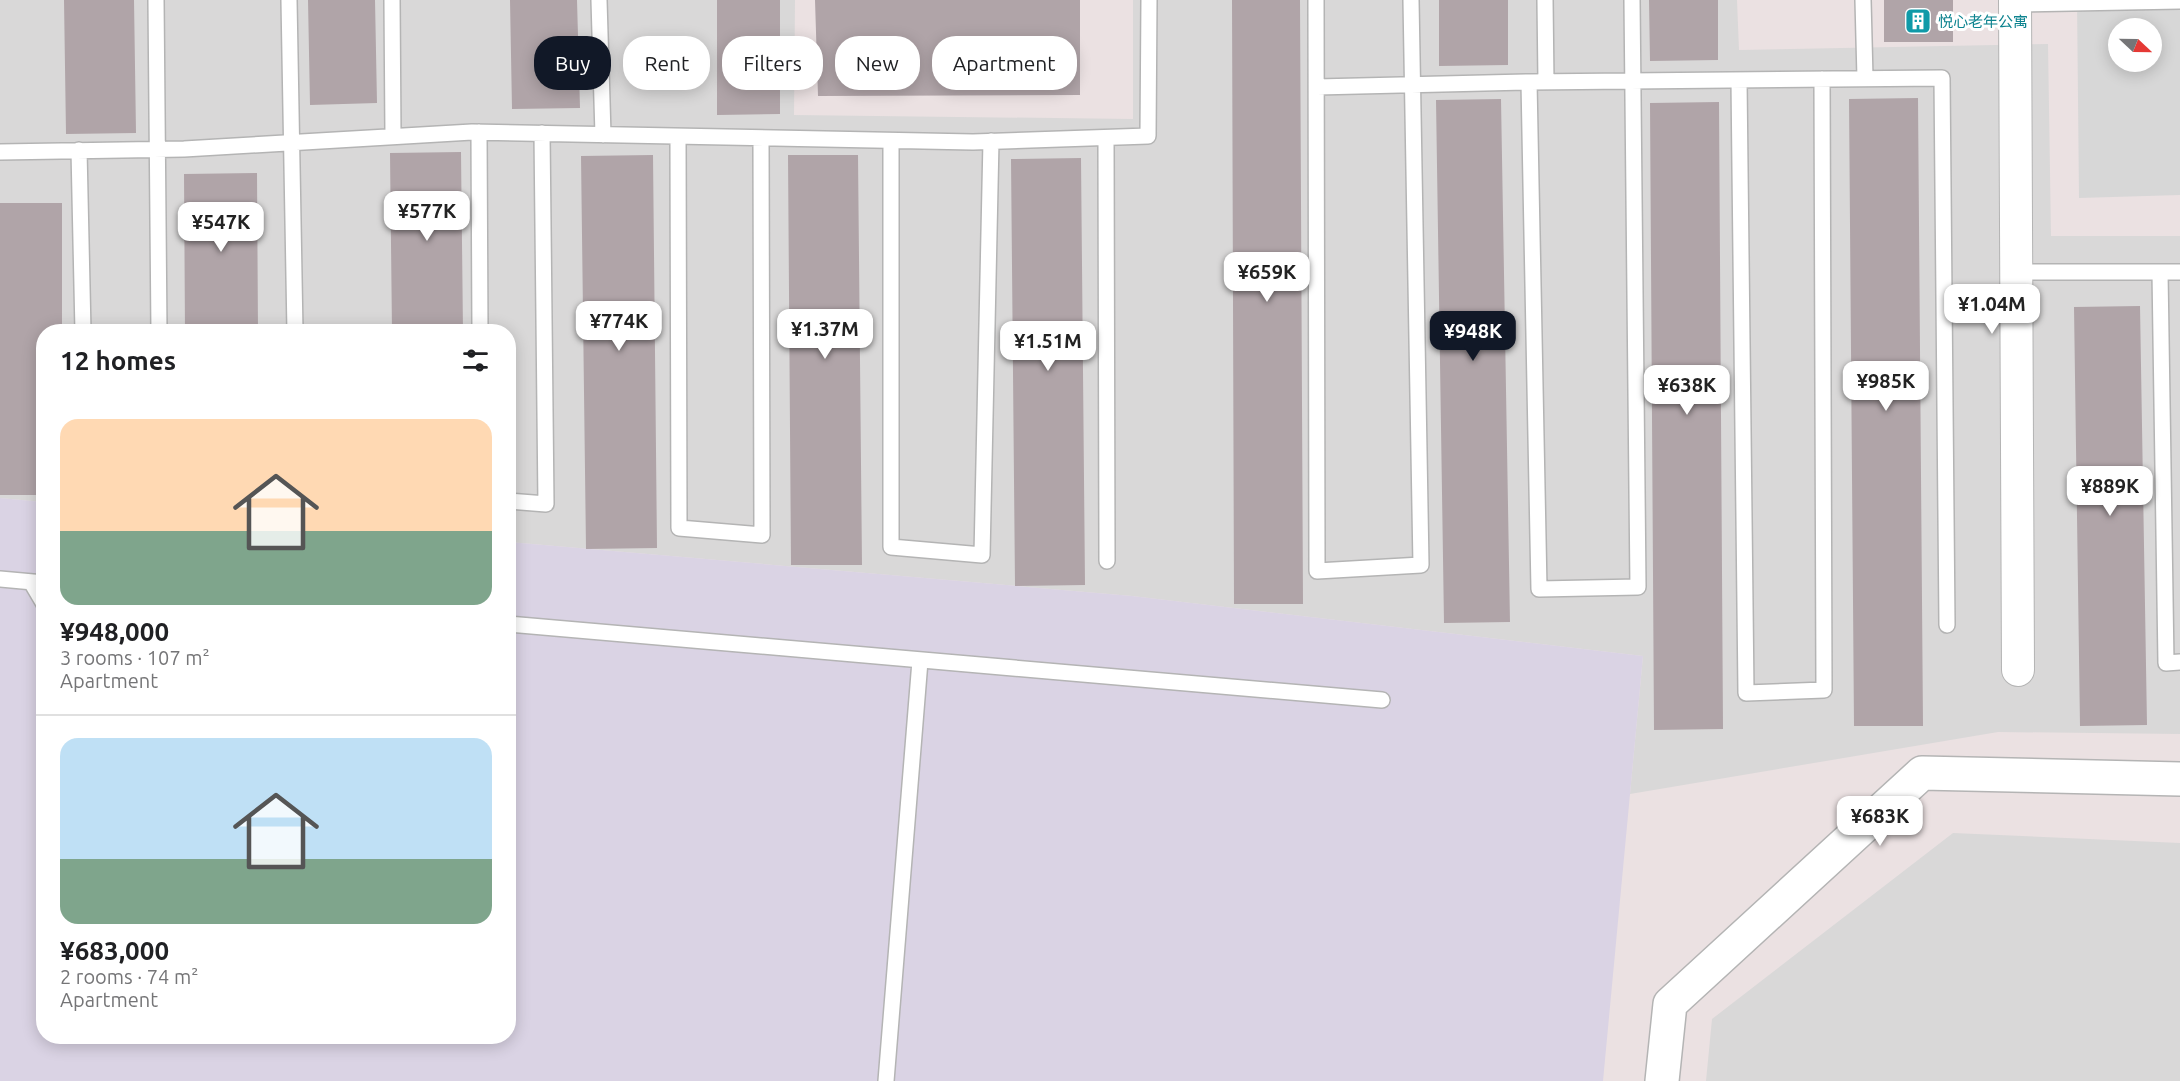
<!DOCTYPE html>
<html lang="en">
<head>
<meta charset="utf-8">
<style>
  body { margin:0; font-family:Ubuntu,"Noto Sans SC",sans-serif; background:#f6f6f6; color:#202124; height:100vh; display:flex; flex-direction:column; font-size:22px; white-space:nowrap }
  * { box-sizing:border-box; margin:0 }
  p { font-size:20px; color:#757577 }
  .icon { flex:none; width:33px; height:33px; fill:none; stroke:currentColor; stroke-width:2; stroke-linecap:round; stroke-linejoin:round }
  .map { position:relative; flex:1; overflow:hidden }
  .drawer { position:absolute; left:36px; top:324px; width:480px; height:720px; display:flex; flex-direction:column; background:#fff; border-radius:24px; box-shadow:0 3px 15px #0003 }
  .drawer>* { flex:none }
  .banner { position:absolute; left:534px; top:36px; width:570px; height:54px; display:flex; gap:12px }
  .needle { width:39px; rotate:112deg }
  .controls { position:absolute; left:2108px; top:18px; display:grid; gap:12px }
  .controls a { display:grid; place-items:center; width:54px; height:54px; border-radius:50%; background:#fff; box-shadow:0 3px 15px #0003; font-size:30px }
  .price { position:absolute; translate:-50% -51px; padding:0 14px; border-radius:12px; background:#fff; color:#222; font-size:20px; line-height:39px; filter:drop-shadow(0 2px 3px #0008) }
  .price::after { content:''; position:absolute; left:50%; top:36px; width:18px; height:14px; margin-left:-9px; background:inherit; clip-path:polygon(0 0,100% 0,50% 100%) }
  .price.selected { background:#111827; color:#fff }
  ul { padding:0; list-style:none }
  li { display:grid; align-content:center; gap:12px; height:318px; padding:0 24px }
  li+li { border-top:2px solid #e0e0e0 }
  li span { display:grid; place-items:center; height:186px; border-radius:18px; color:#555 }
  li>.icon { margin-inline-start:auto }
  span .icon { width:108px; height:108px; fill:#fffc; stroke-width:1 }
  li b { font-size:26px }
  h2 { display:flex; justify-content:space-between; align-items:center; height:72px; padding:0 24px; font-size:26px }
  .pill { padding:0 21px; border-radius:24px; background:#fff; box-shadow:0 3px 15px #0003; font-size:21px; line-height:54px }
  .pill.selected { background:#111827; color:#fff }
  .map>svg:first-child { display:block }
</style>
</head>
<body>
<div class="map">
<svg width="2180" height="1081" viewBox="0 0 2180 1081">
  <rect width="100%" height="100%" fill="#ebe1e2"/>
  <!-- residential -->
  <path fill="#d9d8d8" d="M0,0H795L794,115L1133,119V0H1737L1739,50L2048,44L2051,236H2180V734L1998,732L1630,794L1643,656L1132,596L509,542L508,332H44L43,502L0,498Z
    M1953,833L2180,843V1081H1706L1712,1019Z"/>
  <!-- industrial -->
  <path fill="#dad3e4" d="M0,498L43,502L44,1036H508L509,542L1132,596L1643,656L1603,1081H0Z"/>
  <!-- parking -->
  <path fill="#d7d7d7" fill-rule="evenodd" d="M2077,0H2180V195L2079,198ZM2118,28H2151V62H2118Z"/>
  <!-- building -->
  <path fill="#b0a4a8" d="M64,0H134L136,133L66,134Z
    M308,0H375L377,103L310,105Z
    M510,0H577L580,108L512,109Z
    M717,0H780V114L717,115Z
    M815,0H1080V95L818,96Z
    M1232,0H1300L1303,604H1234Z
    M1439,0H1508V65L1439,66Z
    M1649,0H1718V60L1650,61Z
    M1884,0H1953V42H1884Z
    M1918,98L1923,726H1854L1849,99Z
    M1501,99L1510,622L1444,623L1436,100Z
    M1719,102L1723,729L1654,730L1650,103Z
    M461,152L463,332H392L390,153Z
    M653,155L657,548L586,549L581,156Z
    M788,155H858L862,565H791Z
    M1081,158L1085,585L1015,586L1011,159Z
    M257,173L258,332H185L184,174Z
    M0,203H62V332H44V495H0Z
    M2140,306L2147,725L2080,726L2074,307Z"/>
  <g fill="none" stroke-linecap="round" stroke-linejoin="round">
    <defs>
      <path id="service" d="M156,0L159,332
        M289,0L295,332
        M392,0L393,136
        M599,0L603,135
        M1316,0L1317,571L1421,565L1411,0
        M1545,0L1546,82
        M1863,0L1865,78
        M2015,4L2180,1
        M1739,80L1746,693L1824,690L1822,79
        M1529,82L1539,589L1638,587L1632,0
        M1317,87L1529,82L1942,78L1947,625
        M479,132L480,332
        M678,137L679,528L762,535L761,139
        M1106,138L1107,561
        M891,141V547L982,555L991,141
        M79,150L83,332
        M0,152L184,149L472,132L973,142L1148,136L1149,0
        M2016,272H2180
        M2160,272L2166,663L2180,662
        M508,501L546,504L542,133
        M0,579L44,583
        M31,582L44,604
        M508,624L1382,700
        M886,1081L920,661"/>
      <path id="minor" d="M2015,0L2018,670"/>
      <path id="tertiary" d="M1662,1081L1670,1004L1922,773L2180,779"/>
    </defs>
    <!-- service casing -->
    <use href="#service" stroke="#b4b4b4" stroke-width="18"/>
    <!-- minor casing -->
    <use href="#minor" stroke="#b4b4b4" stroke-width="34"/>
    <!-- tertiary casing -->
    <use href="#tertiary" stroke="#b4b4b4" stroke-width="36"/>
    <!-- service -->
    <use href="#service" stroke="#fff" stroke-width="15"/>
    <!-- minor -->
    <use href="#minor" stroke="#fff" stroke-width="32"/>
    <!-- tertiary -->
    <use href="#tertiary" stroke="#fff" stroke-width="33"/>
  </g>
  <!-- icons -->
  <defs>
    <symbol id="building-square" viewBox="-11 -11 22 22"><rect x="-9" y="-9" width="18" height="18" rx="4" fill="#0f9aa8" stroke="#fff"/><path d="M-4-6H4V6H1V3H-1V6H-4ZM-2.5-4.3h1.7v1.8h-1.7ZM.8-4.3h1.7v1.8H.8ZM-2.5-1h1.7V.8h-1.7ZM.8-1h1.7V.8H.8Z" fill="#fff"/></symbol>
  </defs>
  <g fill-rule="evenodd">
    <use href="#building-square" x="1903" y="6" width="30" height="30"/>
  </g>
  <g text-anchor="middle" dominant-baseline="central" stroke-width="6" stroke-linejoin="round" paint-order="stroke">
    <!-- culture labels -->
    <g font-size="15" fill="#0d838f" stroke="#fff" text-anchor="start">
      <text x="1938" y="21">悦心老年公寓</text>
    </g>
  </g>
</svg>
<div class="controls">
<a><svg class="needle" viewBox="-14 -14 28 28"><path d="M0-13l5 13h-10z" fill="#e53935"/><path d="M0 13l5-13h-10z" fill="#757577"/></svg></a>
</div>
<b class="price" style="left:427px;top:242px">¥577K</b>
<b class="price" style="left:221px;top:253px">¥547K</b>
<b class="price" style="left:1267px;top:303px">¥659K</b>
<b class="price" style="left:1992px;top:335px">¥1.04M</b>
<b class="price" style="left:619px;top:352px">¥774K</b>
<b class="price" style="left:825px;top:360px">¥1.37M</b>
<b class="price selected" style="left:1473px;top:362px">¥948K</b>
<b class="price" style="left:1048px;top:372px">¥1.51M</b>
<b class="price" style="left:1886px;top:412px">¥985K</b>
<b class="price" style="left:1687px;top:416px">¥638K</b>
<b class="price" style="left:2110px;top:517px">¥889K</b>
<b class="price" style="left:1880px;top:847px">¥683K</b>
<div class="banner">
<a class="pill selected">Buy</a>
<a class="pill">Rent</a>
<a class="pill">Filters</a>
<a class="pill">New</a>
<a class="pill">Apartment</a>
</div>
<section class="drawer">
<h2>12 homes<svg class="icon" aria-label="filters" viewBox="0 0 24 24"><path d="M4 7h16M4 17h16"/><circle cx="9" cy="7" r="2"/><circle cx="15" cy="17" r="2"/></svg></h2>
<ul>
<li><span style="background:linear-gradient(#ffd9b3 60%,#7fa58c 0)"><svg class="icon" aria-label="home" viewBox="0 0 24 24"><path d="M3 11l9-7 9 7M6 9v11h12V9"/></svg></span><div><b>¥948,000</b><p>3 rooms · 107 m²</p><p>Apartment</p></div></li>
<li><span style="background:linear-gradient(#bfe0f5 65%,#7fa58c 0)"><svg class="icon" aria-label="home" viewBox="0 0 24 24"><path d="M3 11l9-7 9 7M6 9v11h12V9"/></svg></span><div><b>¥683,000</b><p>2 rooms · 74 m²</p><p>Apartment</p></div></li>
</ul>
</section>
</div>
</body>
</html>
